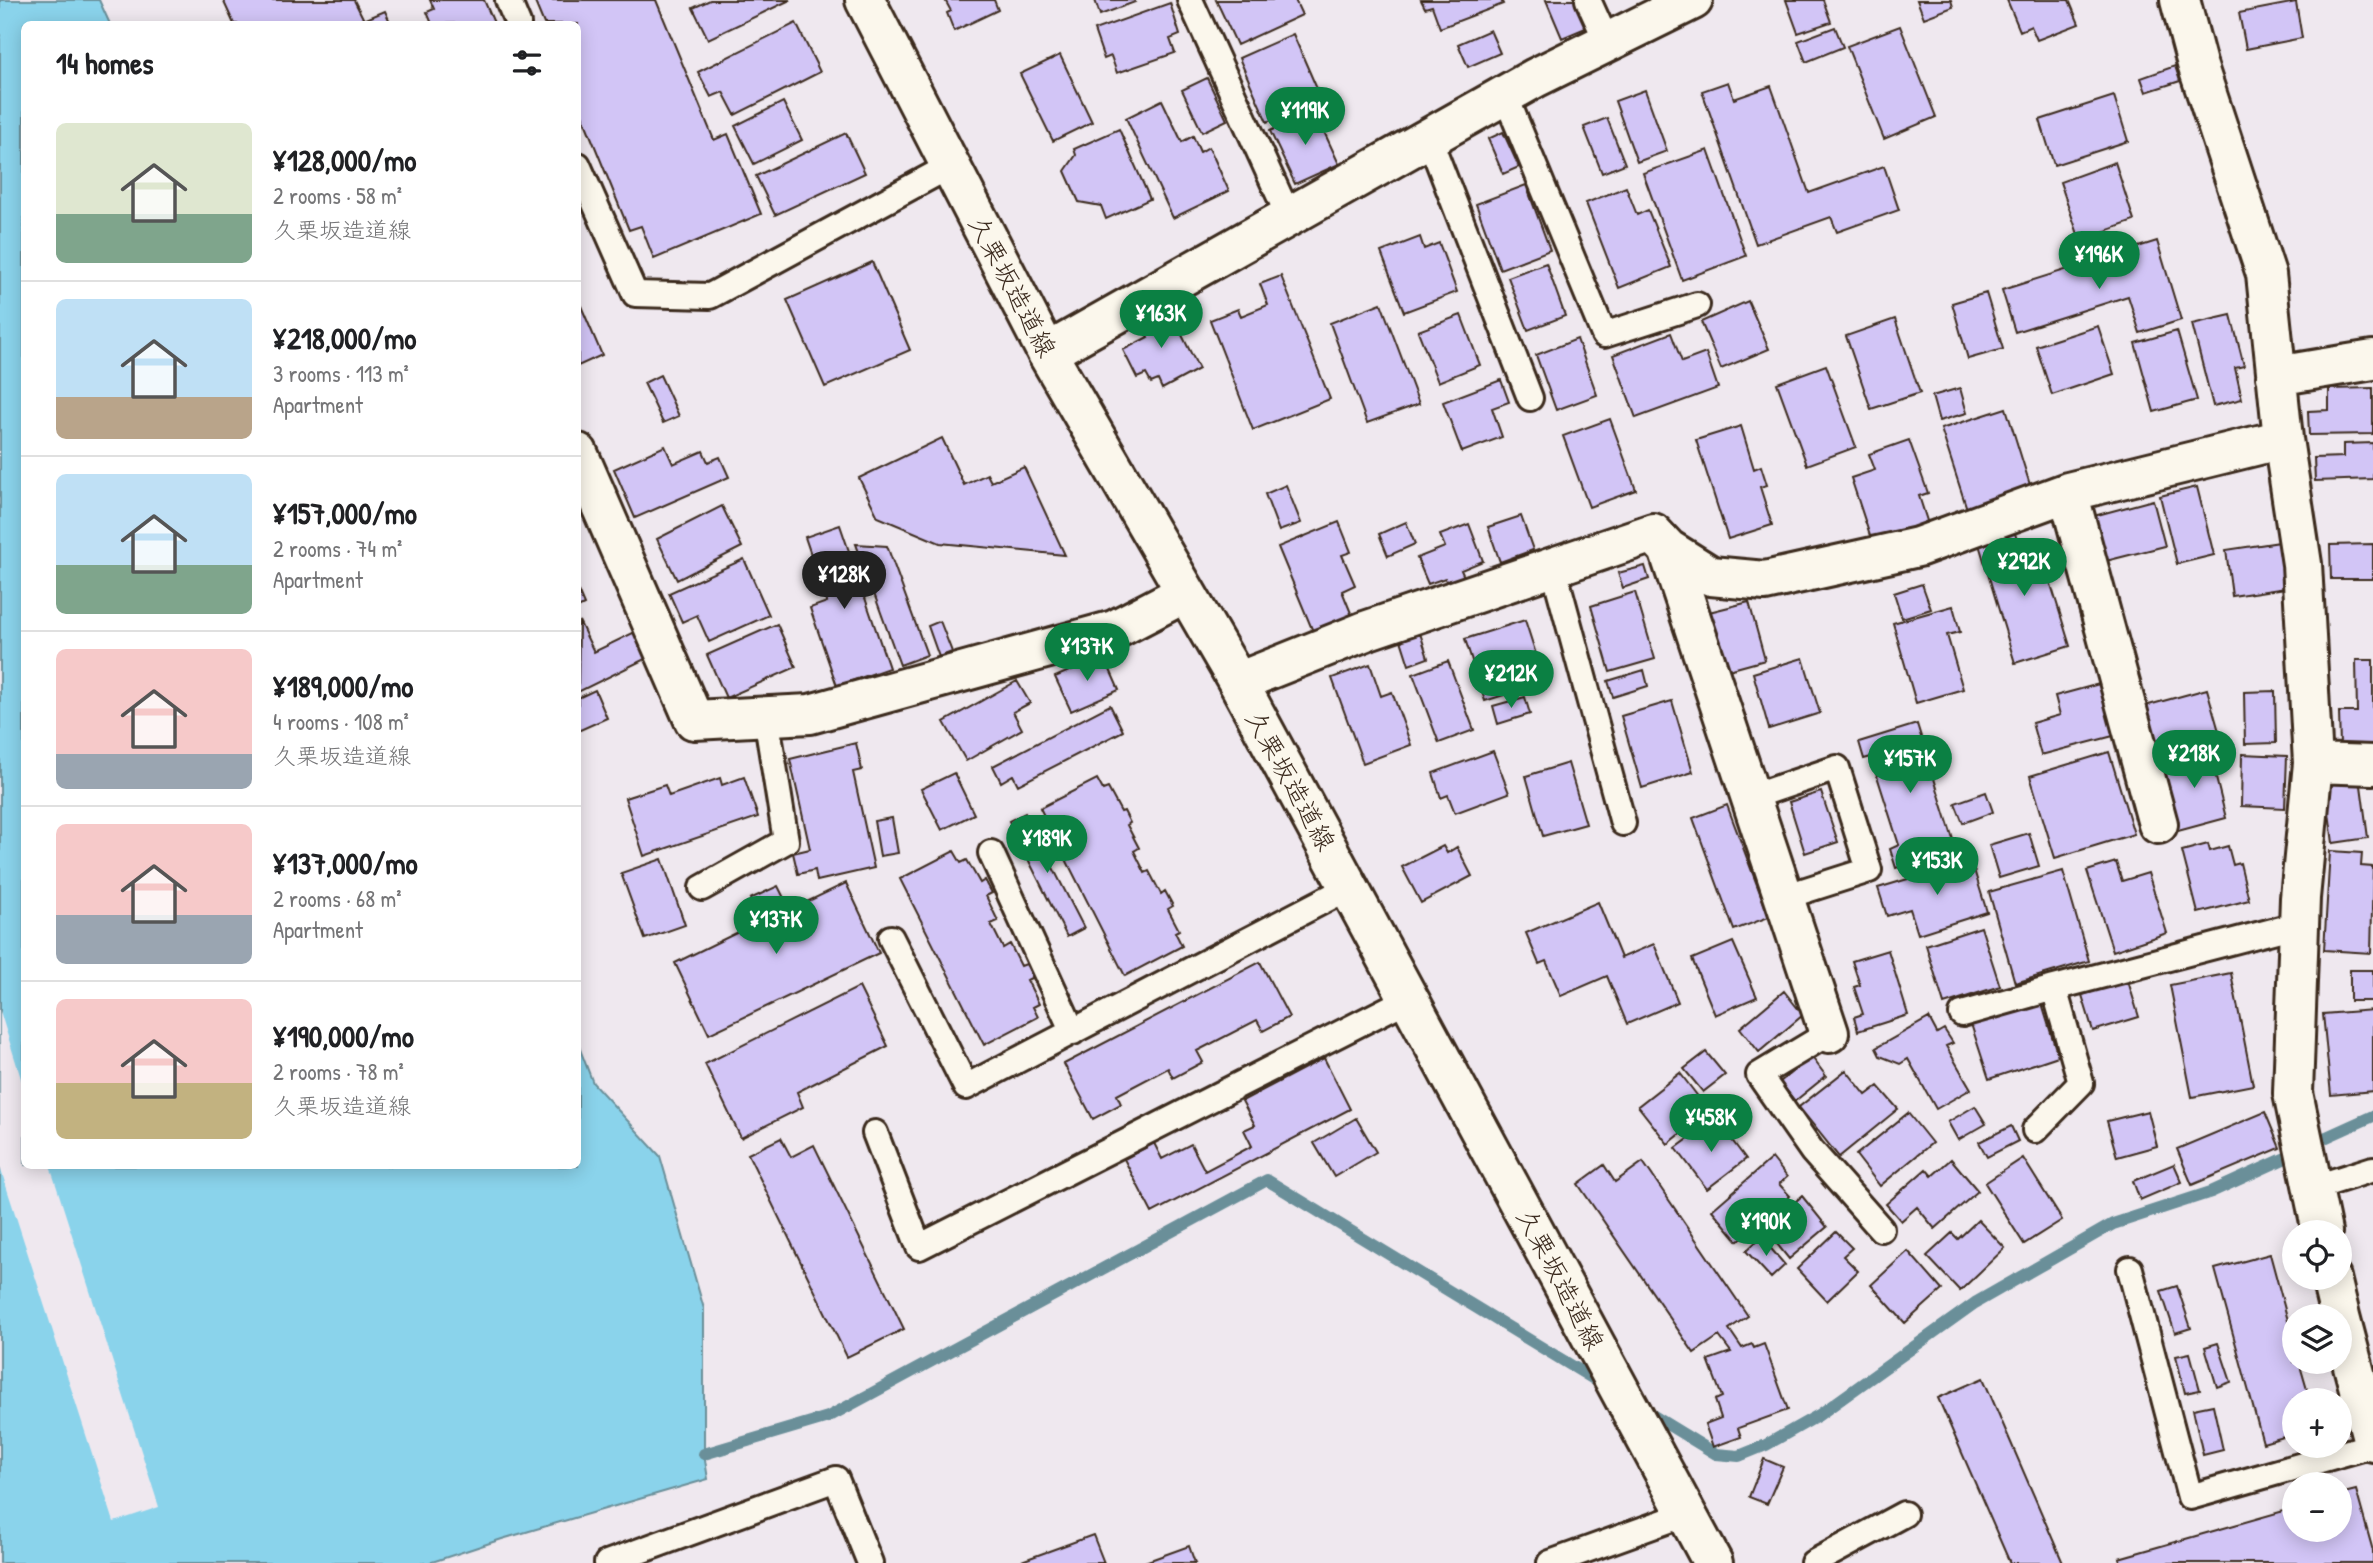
<!DOCTYPE html>
<html lang="en">
<head>
<meta charset="utf-8">
<style>
  body { margin:0; font-family:"Patrick Hand","Klee One",sans-serif; background:#f2f2f2; color:#202124; height:100vh; display:flex; flex-direction:column; font-size:26px; white-space:nowrap }
  * { box-sizing:border-box; margin:0 }
  p { font-size:23px; color:#757577 }
  .icon { flex:none; width:38px; height:38px; fill:none; stroke:currentColor; stroke-width:2; stroke-linecap:round; stroke-linejoin:round }
  .map { position:relative; flex:1; overflow:hidden }
  .sheet { position:absolute; left:21px; top:21px; width:560px; height:1148px; display:flex; flex-direction:column; background:#fff; border-radius:10px; box-shadow:0 4px 18px #0003 }
  .sheet>* { flex:none }
  .tools { position:absolute; left:2282px; top:1220px; display:grid; gap:14px }
  .tools a { display:grid; place-items:center; width:70px; height:70px; border-radius:50%; background:#fff; box-shadow:0 4px 18px #0003; font-size:35px }
  .price { position:absolute; translate:-50% -60px; padding:0 16px; border-radius:24px; background:#0b8043; color:#fff; font-size:23px; line-height:46px; filter:drop-shadow(0 2px 4px #0008) }
  .price::after { content:''; position:absolute; left:50%; top:42px; width:21px; height:16px; margin-left:-10px; background:inherit; clip-path:polygon(0 0,100% 0,50% 100%) }
  .price.selected { background:#222; color:#fff }
  ul { padding:0; list-style:none }
  li { display:flex; align-items:center; gap:21px; height:175px; padding:0 35px }
  li+li { border-top:2px solid #e0e0e0 }
  li span { display:grid; place-items:center; flex:none; width:196px; height:140px; border-radius:10px; color:#555 }
  li>.icon { margin-inline-start:auto }
  span .icon { width:84px; height:84px; fill:#fffc; stroke-width:1 }
  li b { font-size:30px }
  h2 { display:flex; justify-content:space-between; align-items:center; height:84px; padding:0 35px; font-size:30px }
  .map>svg:first-child { display:block }
</style>
</head>
<body>
<div class="map">
<svg width="2373" height="1563" viewBox="0 0 2373 1563">
  <rect width="100%" height="100%" fill="#efe8ef"/>
  <filter id="ink" filterUnits="userSpaceOnUse"><feTurbulence type="fractalNoise" baseFrequency=".0143" numOctaves="2"/><feDisplacementMap in="SourceGraphic" scale="14" xChannelSelector="R" yChannelSelector="G"/><feConvolveMatrix kernelMatrix="1 2 1 2 8 2 1 2 1" color-interpolation-filters="sRGB"/></filter>
  <g filter="url(#ink)">
    <!-- water -->
    <path fill="#8ad3eb" stroke="#6a8f99" stroke-width="2" d="M0,0H99L110,24H24V1166H578V1044L593,1083L660,1156L704,1309V1454L708,1479L502,1539L429,1563H0Z"/>
    <!-- pier -->
    <path fill="#efe8ef" d="M0,1011L24,1088V1166H50L159,1507L114,1522L0,1167Z"/>
    <g fill="none" stroke-linecap="round" stroke-linejoin="round">
      <!-- stream -->
      <path stroke="#6a8f99" stroke-width="12" d="M2320,1140L2373,1116
        M1644,1410L1716,1454L1739,1456L1766,1445L1819,1415L1975,1303L2113,1224L2211,1192L2290,1156
        M704,1454L828,1417L1267,1180L1605,1386"/>
    </g>
    <!-- building -->
    <path fill="#d2c5f6" stroke="#3b2a1e" stroke-width="2" d="M223,0H354L364,20L385,11L391,24H234Z
      M430,0H484L494,23L432,24L427,12L434,9Z
      M534,0H656L714,140L728,134L761,214L654,259L641,226L629,230L578,105V24H544Z
      M710,0H790L708,39L693,8Z
      M945,0H994L998,10L954,31L947,13L951,11Z
      M1095,0H1134L1135,2L1100,15Z
      M1216,0H1295L1302,15L1237,45Z
      M1421,0H1501L1503,4L1440,28L1432,6L1425,8Z
      M1546,0H1576L1588,27L1562,38Z
      M1786,0H1823L1831,22L1798,33Z
      M1917,0H1951L1953,7L1924,18Z
      M2007,0H2069L2079,24L2037,40L2031,26L2020,31Z
      M2296,2L2302,38L2246,49L2239,13Z
      M1170,3L1180,35L1170,39L1175,53L1117,73L1111,56L1104,59L1094,30Z
      M796,23L820,72L735,115L723,92L711,97L698,72Z
      M1900,26L1936,117L1884,139L1847,46Z
      M1835,27L1843,47L1806,62L1798,41Z
      M1490,30L1500,53L1468,67L1458,44Z
      M1293,34L1321,98L1267,122L1239,58Z
      M1060,55L1092,122L1053,141L1020,74Z
      M2175,66L2180,81L2146,92L2141,78Z
      M1207,78L1227,120L1202,132L1182,90Z
      M1728,82L1734,99L1771,86L1809,193L1884,166L1899,210L1837,232L1831,217L1756,244L1702,91Z
      M1645,90L1667,151L1637,162L1615,101Z
      M2114,96L2128,141L2054,165L2040,120Z
      M1162,100L1182,142L1193,136L1200,152L1209,147L1229,191L1173,218L1126,118Z
      M783,102L802,140L754,164L735,126Z
      M1314,110L1339,164L1295,184L1270,131Z
      M1607,118L1625,164L1602,173L1584,127Z
      M1119,129L1150,199L1106,219L1101,206L1079,202L1065,171L1076,155L1074,149Z
      M1503,132L1519,167L1503,174L1488,139Z
      M846,133L865,173L775,215L756,176Z
      M1708,150L1746,256L1682,280L1643,173Z
      M2115,162L2134,221L2080,240L2060,182Z
      M1526,185L1550,250L1500,269L1476,204Z
      M1626,187L1637,215L1648,210L1671,267L1619,288L1586,203Z
      M1420,237L1424,249L1439,243L1457,292L1404,312L1381,252Z
      M2157,241L2181,320L2140,333L2128,296L2015,332L2002,290Z
      M872,262L910,350L825,387L787,300Z
      M1546,263L1565,316L1528,330L1508,277Z
      M1281,276L1330,399L1253,430L1210,320L1238,309L1241,316L1268,305L1260,284Z
      M1986,293L2003,349L1968,359L1952,303Z
      M578,299L602,355L578,366Z
      M1748,301L1769,349L1721,369L1701,322Z
      M1166,303L1199,369L1162,389L1158,380L1151,383L1146,374L1137,378L1123,350L1148,337L1138,317Z
      M1381,303L1419,404L1367,423L1330,323Z
      M1461,315L1480,365L1438,382L1418,331Z
      M2231,315L2244,366L2235,368L2242,399L2213,406L2192,324Z
      M1895,319L1920,393L1871,409L1846,336Z
      M2098,326L2114,374L2052,395L2036,346Z
      M2177,331L2197,400L2154,412L2135,343Z
      M1671,333L1682,362L1706,353L1718,388L1636,418L1613,355Z
      M1577,339L1597,395L1556,410L1536,355Z
      M1826,365L1856,447L1807,465L1777,383Z
      M660,375L679,416L663,423L644,383Z
      M1501,380L1509,402L1492,408L1502,437L1462,452L1443,402Z
      M1960,388L1967,413L1939,421L1932,396Z
      M2373,388V434L2309,435L2308,411L2329,410V389Z
      M2006,408L2031,488L1967,509L1941,429Z
      M1610,419L1636,490L1589,507L1563,436Z
      M1741,426L1754,469L1761,466L1767,485L1760,487L1772,525L1728,539L1696,440Z
      M942,438L964,485L987,474L991,482L1024,467L1065,555L940,543L878,517L859,478Z
      M1909,440L1928,493L1919,496L1928,524L1872,542L1851,478L1875,470L1869,454Z
      M2373,443V479L2315,481L2314,458L2343,457V444Z
      M665,446L673,464L703,451L708,462L720,457L729,477L635,518L614,469Z
      M1286,485L1301,523L1279,531L1265,494Z
      M2197,487L2214,555L2177,564L2160,496Z
      M2153,500L2165,546L2102,562L2090,517Z
      M722,506L742,547L677,580L657,539Z
      M1521,516L1533,550L1500,562L1488,527Z
      M1339,522L1351,552L1342,555L1355,585L1342,591L1353,618L1314,634L1278,547Z
      M1406,522L1415,544L1388,556L1379,534Z
      M1469,524L1483,561L1461,570L1466,581L1448,588L1445,578L1428,584L1417,558L1445,547L1440,535Z
      M840,525L889,668L837,686L810,608L827,602L805,537Z
      M2014,530L2022,557L2041,552L2070,646L2015,663L1978,541Z
      M2280,542L2286,588L2232,596L2226,550Z
      M856,544L887,546L927,655L900,665Z
      M2373,544V579H2331L2330,545Z
      M744,559L769,615L709,642L697,615L682,622L669,593Z
      M1645,566L1649,579L1623,588L1618,573Z
      M1922,584L1931,609L1902,618L1894,593Z
      M578,591L584,605L578,608Z
      M1635,592L1655,659L1610,672L1591,606Z
      M1749,602L1765,660L1725,671L1709,612Z
      M1953,606L1960,632L1947,635L1963,689L1916,703L1893,623Z
      M1525,620L1545,682L1485,701L1465,639Z
      M579,621L594,652L639,630L651,656L578,692Z
      M940,621L952,652L939,657L928,626Z
      M777,624L796,667L726,698L707,655Z
      M1420,633L1428,658L1409,665L1401,640Z
      M1104,656L1119,690L1071,711L1055,677Z
      M1803,658L1820,713L1769,729L1753,673Z
      M2356,660H2373V745L2340,746L2339,712H2357Z
      M1448,661L1474,730L1439,743L1413,674Z
      M1370,664L1381,696L1392,692L1411,745L1363,763L1332,678Z
      M1644,670L1648,686L1613,697L1608,681Z
      M1017,681L1030,703L1013,712L1022,729L966,761L944,722Z
      M2103,683L2117,735L2041,755L2032,723L2060,715L2055,696Z
      M2207,689L2220,735L2159,753L2145,706Z
      M595,690L607,718L578,731V698Z
      M2275,691L2276,743L2245,744L2244,692Z
      M1525,697L1530,714L1498,724L1493,706Z
      M1672,701L1693,772L1642,788L1621,716Z
      M1110,705L1123,731L1018,785L1013,775L1001,782L993,766Z
      M1917,724L1956,849L1896,868L1890,849L1899,845L1871,757L1864,759L1859,742Z
      M856,743L862,770L853,772L874,868L817,881L815,870L798,874L793,853L810,849L790,759Z
      M2209,750L2226,818L2178,831L2161,763Z
      M1493,751L1509,793L1455,813L1448,795L1441,798L1433,773Z
      M2109,752L2134,834L2055,858L2030,776Z
      M2242,754L2287,756L2285,808L2241,806Z
      M1568,763L1586,824L1543,836L1526,776Z
      M954,773L974,814L942,830L921,789Z
      M744,777L758,817L644,856L625,798L665,785L669,796L720,778L722,785Z
      M2360,778L2368,838L2333,843L2325,782Z
      M1097,779L1103,790L1108,788L1121,812L1124,811L1130,823L1127,825L1139,848L1134,851L1145,873L1149,871L1161,894L1165,891L1173,906L1168,909L1179,930L1175,932L1182,946L1125,976L1040,808Z
      M1821,792L1838,842L1805,853L1789,802Z
      M1986,792L1993,812L1963,823L1955,803Z
      M1727,805L1769,917L1734,930L1693,818Z
      M1025,813L1084,928L1067,937L1009,821Z
      M892,818L898,853L880,856L874,821Z
      M2029,833L2039,866L1999,878L1989,845Z
      M2208,844L2210,851L2228,846L2233,865L2240,863L2249,900L2198,913L2182,851Z
      M1443,846L1447,853L1457,847L1472,876L1421,903L1402,867Z
      M954,851L961,863L967,860L980,883L985,880L992,893L986,896L998,921L991,924L1003,948L1010,944L1021,966L1026,964L1033,977L1027,980L1039,1004L1033,1007L1038,1017L984,1045L900,879Z
      M2330,851L2362,853L2361,866L2373,867L2371,953L2324,950Z
      M662,859L685,925L645,939L621,873Z
      M1971,860L1987,912L1918,934L1910,909L1887,916L1878,888Z
      M2116,862L2122,881L2148,873L2167,933L2113,951L2087,871Z
      M2063,871L2089,961L2015,983L1989,892Z
      M846,883L879,953L709,1034L675,963L761,921L750,899L778,886L790,910Z
      M1598,902L1621,958L1654,944L1678,1002L1627,1024L1607,976L1561,996L1546,961L1539,964L1526,933Z
      M1981,927L2000,986L1944,1004L1926,945Z
      M1733,942L1757,997L1715,1015L1692,959Z
      M1888,950L1908,1015L1858,1031L1854,1017L1863,1014L1854,987L1860,985L1852,961Z
      M1260,962L1289,1017L1263,1031L1257,1020L1197,1051L1203,1062L1173,1078L1168,1068L1117,1095L1121,1104L1093,1119L1064,1064Z
      M2350,970H2373V1001H2350Z
      M2231,973L2253,1085L2192,1097L2170,985Z
      M2128,981L2139,1017L2093,1031L2082,995Z
      M859,987L888,1046L797,1092L803,1107L741,1138L705,1064Z
      M1784,991L1803,1015L1759,1052L1740,1028Z
      M2041,1001L2058,1056L1989,1079L1971,1024Z
      M2373,1010V1091L2331,1095L2323,1014Z
      M1929,1018L1937,1033L1944,1029L1953,1043L1946,1046L1971,1089L1936,1109L1908,1059L1900,1064L1880,1056L1876,1048Z
      M1706,1052L1725,1075L1703,1092L1684,1069Z
      M1811,1056L1826,1076L1795,1101L1780,1082Z
      M1324,1058L1350,1109L1152,1213L1124,1159L1154,1143L1162,1159L1191,1144L1205,1171L1252,1146L1244,1130L1255,1125L1242,1101Z
      M1846,1070L1866,1095L1878,1086L1898,1109L1839,1157L1799,1107Z
      M1680,1073L1709,1111L1668,1144L1638,1106Z
      M1975,1106L1986,1124L1958,1140L1948,1122Z
      M2148,1111L2157,1146L2117,1157L2107,1121Z
      M2265,1112L2280,1148L2192,1185L2177,1149Z
      M1908,1113L1932,1143L1880,1186L1856,1155Z
      M1356,1118L1376,1152L1334,1177L1314,1143Z
      M1716,1119L1746,1159L1707,1189L1676,1148Z
      M2011,1126L2018,1141L1987,1157L1979,1142Z
      M781,1138L791,1157L814,1145L904,1329L847,1357L748,1154Z
      M1772,1158L1787,1177L1779,1184L1790,1196L1738,1241L1712,1210Z
      M2023,1158L2062,1220L2024,1244L1985,1183Z
      M1951,1159L1978,1191L1935,1229L1917,1207L1901,1221L1886,1204L1926,1169L1932,1176Z
      M1643,1162L1748,1316L1729,1329L1742,1348L1752,1344L1754,1348L1764,1344L1788,1410L1738,1428L1741,1437L1713,1447L1705,1424L1721,1418L1715,1400L1722,1397L1708,1360L1731,1352L1719,1336L1694,1353L1578,1184L1604,1165L1615,1182Z
      M2174,1164L2182,1182L2140,1200L2133,1181Z
      M1802,1196L1827,1227L1789,1259L1764,1228Z
      M1978,1220L2005,1248L1960,1291L1927,1256L1952,1233L1958,1239Z
      M1836,1232L1852,1248L1843,1256L1858,1271L1827,1301L1797,1269Z
      M1761,1237L1785,1265L1771,1278L1746,1251Z
      M1908,1251L1942,1290L1905,1323L1871,1285Z
      M2270,1254L2294,1343V1362H2299L2310,1400H2294V1434L2263,1443L2215,1269Z
      M2177,1286L2191,1328L2175,1333L2161,1291Z
      M2218,1343L2231,1382L2217,1387L2205,1347Z
      M2190,1353L2200,1390L2185,1393L2176,1356Z
      M1983,1378L2063,1563H2010L1938,1398Z
      M2213,1405L2223,1450L2203,1455L2193,1409Z
      M1764,1459L1783,1467L1767,1504L1749,1497Z
      M2356,1490L2373,1551V1563H2121L2119,1558L2294,1508V1530H2340V1494Z
      M1093,1535L1104,1563H1016Z
      M1189,1546L1195,1563H1142Z"/>
    <g fill="none" stroke-linecap="round" stroke-linejoin="round">
      <defs>
        <path id="lane" d="M508,0L518,24
          M1190,0L1289,217
          M1588,0L1607,42
          M1505,95L1604,335L1697,305
          M1429,138L1530,398
          M578,165L635,294L710,296L950,166
          M1553,566L1623,823
          M1751,797L1837,768L1869,870L1784,897
          M991,853L1073,1032
          M702,888L786,841L766,716
          M891,938L966,1087L1350,887
          M1962,1014L2054,988
          M1829,1033L1759,1075L1812,1151L1881,1229
          M2035,1130L2081,1083L2054,988L2299,924
          M875,1133L919,1247L1410,998
          M2313,1188L2373,1169
          M2130,1269L2190,1497L2373,1445
          M607,1563L836,1479L870,1563
          M1550,1563L1686,1514
          M1813,1563L1904,1514"/>
        <path id="street" d="M2180,0L2197,64L2266,274L2283,439L2302,564L2313,763L2300,898L2293,1093L2322,1232
          M1047,353L1535,78L1693,0
          M2276,376L2373,360
          M578,453L694,720L810,714L1114,630L1185,593
          M2068,492L2158,824
          M1668,549L1829,1033
          M1238,682L1368,630L1653,533L1668,549L1711,576L1765,581L1918,547L2068,492L2283,439
          M2313,763L2373,765
          M2331,1278L2340,1316
          M2340,1316L2373,1442"/>
        <path id="secondary" d="M865,0L1047,353L1238,682L1713,1563"/>
      </defs>
      <!-- lane casing -->
      <use href="#lane" stroke="#3b2a1e" stroke-width="30"/>
      <!-- street casing -->
      <use href="#street" stroke="#3b2a1e" stroke-width="44"/>
      <!-- secondary casing -->
      <use href="#secondary" stroke="#3b2a1e" stroke-width="44"/>
      <!-- lane -->
      <use href="#lane" stroke="#fbf7ec" stroke-width="24"/>
      <!-- street -->
      <use href="#street" stroke="#fbf7ec" stroke-width="38"/>
      <!-- secondary -->
      <use href="#secondary" stroke="#fbf7ec" stroke-width="38"/>
    </g>
  </g>
  <g text-anchor="middle" dominant-baseline="central" stroke-width="7" stroke-linejoin="round" paint-order="stroke">
    <!-- street labels -->
    <g font-size="26" fill="#3b2a1e" stroke="#fbf7ec">
      <text transform="translate(1013 286) rotate(62)">久栗坂造道線</text>
      <text transform="translate(1291 780) rotate(61)">久栗坂造道線</text>
      <text transform="translate(1561 1279) rotate(62)">久栗坂造道線</text>
    </g>
  </g>
</svg>
<div class="tools">
<a><svg class="icon" aria-label="locate" viewBox="0 0 24 24"><circle cx="12" cy="12" r="6"/><path d="M12 2v4M12 18v4M2 12h4M18 12h4"/></svg></a>
<a><svg class="icon" aria-label="layers" viewBox="0 0 24 24"><path d="M12 4l9 5-9 5-9-5zM3 14l9 5 9-5"/></svg></a>
<a>+</a>
<a>−</a>
</div>
<b class="price" style="left:1305px;top:147px">¥119K</b>
<b class="price" style="left:2099px;top:291px">¥196K</b>
<b class="price" style="left:1161px;top:350px">¥163K</b>
<b class="price" style="left:2024px;top:598px">¥292K</b>
<b class="price selected" style="left:844px;top:611px">¥128K</b>
<b class="price" style="left:1087px;top:683px">¥137K</b>
<b class="price" style="left:1511px;top:710px">¥212K</b>
<b class="price" style="left:2194px;top:790px">¥218K</b>
<b class="price" style="left:1910px;top:795px">¥157K</b>
<b class="price" style="left:1047px;top:875px">¥189K</b>
<b class="price" style="left:1937px;top:897px">¥153K</b>
<b class="price" style="left:776px;top:956px">¥137K</b>
<b class="price" style="left:1711px;top:1154px">¥458K</b>
<b class="price" style="left:1766px;top:1258px">¥190K</b>
<section class="sheet">
<h2>14 homes<svg class="icon" aria-label="filters" viewBox="0 0 24 24"><path d="M4 7h16M4 17h16"/><circle cx="9" cy="7" r="2"/><circle cx="15" cy="17" r="2"/></svg></h2>
<ul>
<li><span style="background:linear-gradient(#dfe7d0 65%,#7fa58c 0)"><svg class="icon" aria-label="home" viewBox="0 0 24 24"><path d="M3 11l9-7 9 7M6 9v11h12V9"/></svg></span><div><b>¥128,000/mo</b><p>2 rooms · 58 m²</p><p>久栗坂造道線</p></div></li>
<li><span style="background:linear-gradient(#bfe0f5 70%,#b9a48a 0)"><svg class="icon" aria-label="home" viewBox="0 0 24 24"><path d="M3 11l9-7 9 7M6 9v11h12V9"/></svg></span><div><b>¥218,000/mo</b><p>3 rooms · 113 m²</p><p>Apartment</p></div></li>
<li><span style="background:linear-gradient(#bfe0f5 65%,#7fa58c 0)"><svg class="icon" aria-label="home" viewBox="0 0 24 24"><path d="M3 11l9-7 9 7M6 9v11h12V9"/></svg></span><div><b>¥157,000/mo</b><p>2 rooms · 74 m²</p><p>Apartment</p></div></li>
<li><span style="background:linear-gradient(#f6c9c9 75%,#9aa5b1 0)"><svg class="icon" aria-label="home" viewBox="0 0 24 24"><path d="M3 11l9-7 9 7M6 9v11h12V9"/></svg></span><div><b>¥189,000/mo</b><p>4 rooms · 108 m²</p><p>久栗坂造道線</p></div></li>
<li><span style="background:linear-gradient(#f6c9c9 65%,#9aa5b1 0)"><svg class="icon" aria-label="home" viewBox="0 0 24 24"><path d="M3 11l9-7 9 7M6 9v11h12V9"/></svg></span><div><b>¥137,000/mo</b><p>2 rooms · 68 m²</p><p>Apartment</p></div></li>
<li><span style="background:linear-gradient(#f6c9c9 60%,#c2b280 0)"><svg class="icon" aria-label="home" viewBox="0 0 24 24"><path d="M3 11l9-7 9 7M6 9v11h12V9"/></svg></span><div><b>¥190,000/mo</b><p>2 rooms · 78 m²</p><p>久栗坂造道線</p></div></li>
</ul>
</section>
</div>
</body>
</html>
